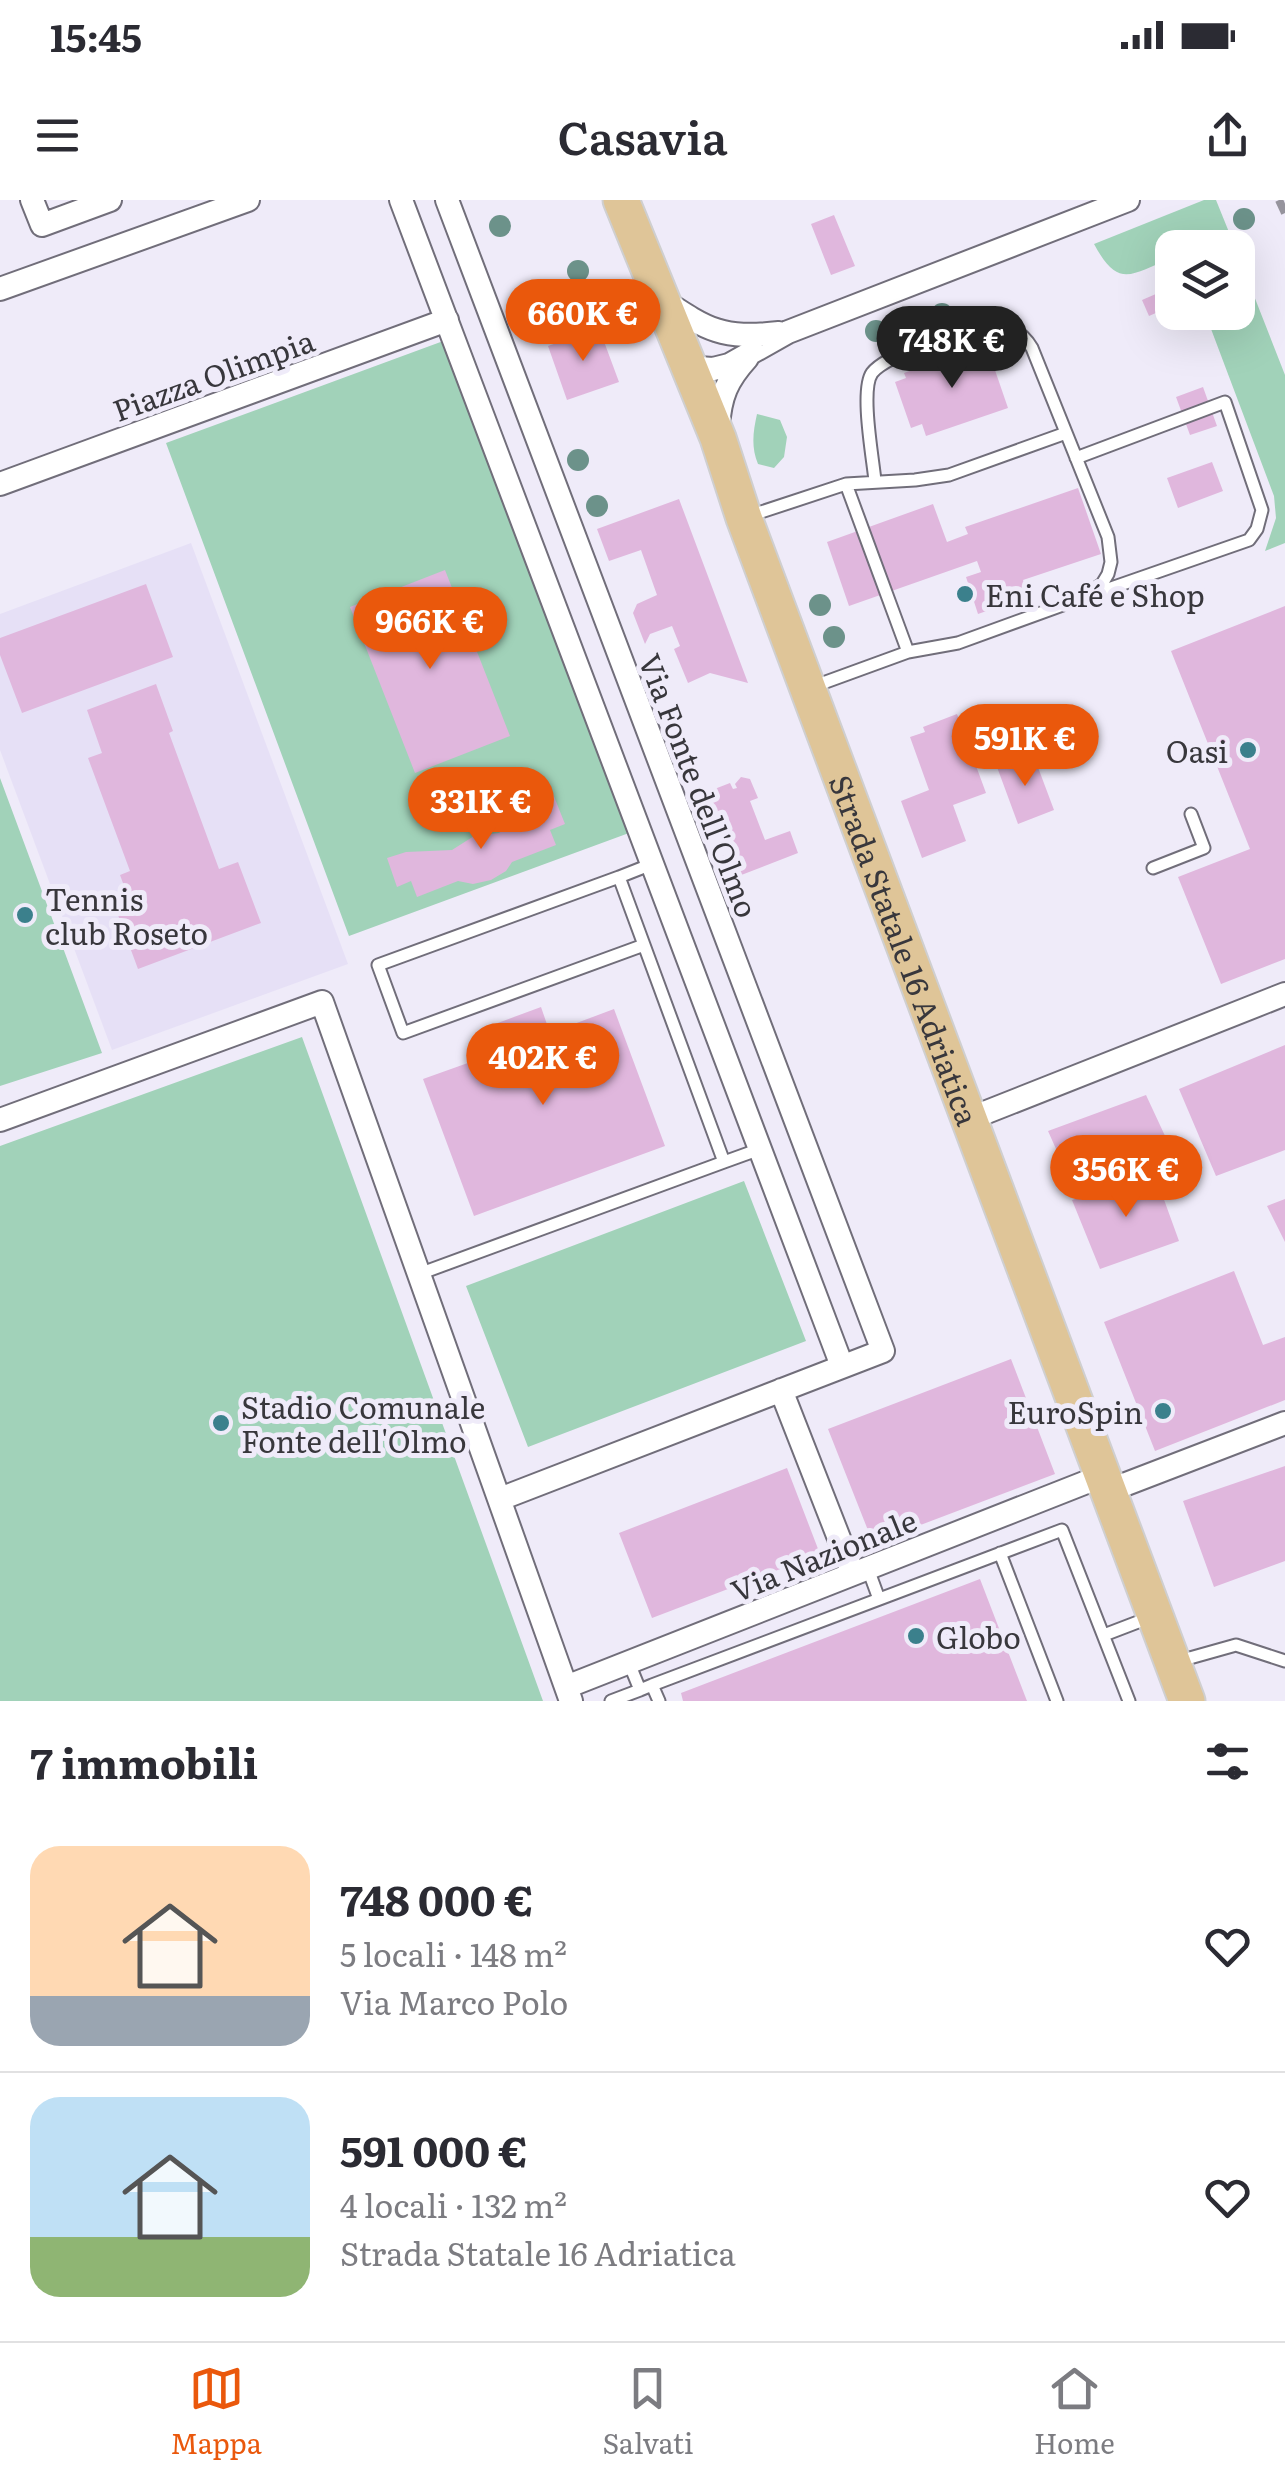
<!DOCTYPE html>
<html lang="it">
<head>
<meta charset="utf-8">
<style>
  body { margin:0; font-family:Literata,serif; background:#f7f7f7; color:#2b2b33; height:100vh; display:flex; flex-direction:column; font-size:38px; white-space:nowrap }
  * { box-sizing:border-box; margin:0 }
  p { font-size:32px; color:#7c7c81 }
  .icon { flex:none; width:55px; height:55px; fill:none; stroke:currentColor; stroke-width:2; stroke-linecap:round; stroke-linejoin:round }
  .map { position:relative; height:1501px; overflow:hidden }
  .panel { display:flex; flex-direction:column; background:#fff; flex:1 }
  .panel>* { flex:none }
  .tools { position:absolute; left:1155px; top:30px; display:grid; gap:20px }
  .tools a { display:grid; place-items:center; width:100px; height:100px; border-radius:20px; background:#fff; box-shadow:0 10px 40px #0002; font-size:50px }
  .price { position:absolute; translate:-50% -85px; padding:0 22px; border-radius:35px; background:#ea580c; color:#fff; font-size:32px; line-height:65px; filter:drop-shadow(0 2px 5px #0008) }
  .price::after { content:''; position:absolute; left:50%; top:60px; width:30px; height:22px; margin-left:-15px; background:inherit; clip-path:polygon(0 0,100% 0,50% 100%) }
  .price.active { background:#222; color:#fff }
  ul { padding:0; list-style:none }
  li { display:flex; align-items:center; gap:30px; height:250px; padding:0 30px }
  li+li { border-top:2px solid #e1e1e2 }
  li span { display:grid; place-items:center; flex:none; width:280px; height:200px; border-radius:30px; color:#555 }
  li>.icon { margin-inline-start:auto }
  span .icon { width:120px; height:120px; fill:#fffc; stroke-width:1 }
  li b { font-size:42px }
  h2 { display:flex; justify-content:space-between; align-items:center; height:120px; padding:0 30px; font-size:42px }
  .status { display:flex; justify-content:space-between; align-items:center; height:70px; padding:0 50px; background:#fff; direction:ltr }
  .status svg { height:28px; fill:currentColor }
  header { display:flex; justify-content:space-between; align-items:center; height:130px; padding:0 30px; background:#fff; font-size:45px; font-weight:600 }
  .dock { display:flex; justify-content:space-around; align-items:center; height:140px; border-top:2px solid #e1e1e2; background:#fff; font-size:28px; color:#7c7c81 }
  .dock a { display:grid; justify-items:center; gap:5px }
  .dock .active { color:#ea580c }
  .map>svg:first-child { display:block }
</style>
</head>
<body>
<div class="status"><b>15:45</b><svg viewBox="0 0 49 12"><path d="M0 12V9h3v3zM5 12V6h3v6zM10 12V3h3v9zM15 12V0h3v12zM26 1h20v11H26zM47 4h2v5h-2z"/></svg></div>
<header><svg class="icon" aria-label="menu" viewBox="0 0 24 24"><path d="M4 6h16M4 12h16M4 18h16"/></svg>Casavia<svg class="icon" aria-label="share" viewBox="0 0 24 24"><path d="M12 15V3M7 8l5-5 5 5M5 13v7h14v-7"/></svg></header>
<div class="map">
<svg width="1285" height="1501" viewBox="0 0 1285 1501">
  <rect width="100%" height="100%" fill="#efebf9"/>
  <!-- built -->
  <path fill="#e6e0f6" d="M191,343L348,764L112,850L0,550V414Z"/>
  <!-- green -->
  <path fill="#a1d2b9" d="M1204,0H1216L1235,47L1172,48V58C1131,74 1119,90 1094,44Z
    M1238,55L1285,175V343L1265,351L1276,318L1274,296L1205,113L1238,112Z
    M446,140L629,633L349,736L166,243Z
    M757,214L780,220L787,237L784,257L774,268L758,264C751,247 753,232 757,214Z
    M0,578L102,853L0,886Z
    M302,837L543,1501H0V946Z
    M744,981L806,1141L528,1247L466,1086Z"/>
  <!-- building -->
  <path fill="#e0b7dd" d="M834,15L855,66L831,75L811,24Z
    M1172,87V106L1149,116L1142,100Z
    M599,128L619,182L567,200L548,146Z
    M986,144L1008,208L926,236L922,224L911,228L895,182L906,178L904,173Z
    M1203,187L1217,226L1190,235L1176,197Z
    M1212,262L1223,291L1178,308L1167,278Z
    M1078,288L1101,354L1023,380L1029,396L978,414L966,377L981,372L977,361L849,406L827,342L933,304L947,342L968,334L965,327Z
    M679,299L748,483L710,473L688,483L674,449L680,446L672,426L650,434L645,444L633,413L637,404L657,395L641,350L609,361L597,329Z
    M445,370L510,536L415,573L350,407Z
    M146,384L173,457L22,513L0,455V438Z
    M1285,406V759L1221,784L1178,677L1250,649L1171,451Z
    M156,484L173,531L169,533L219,669L238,662L261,723L138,769L115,707L130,702L120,675L130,671L88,558L102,553L87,510Z
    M957,514L986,593L953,605L966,641L922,658L901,601L929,590L910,537L925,532L923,527Z
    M1033,554L1054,610L1018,624L997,567Z
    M741,577L750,579L758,598L750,601L765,640L790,631L798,653L731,679L722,656L736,651L722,615L709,620L699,595L730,583L733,589L737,588L735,584Z
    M553,594L565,624L550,630L556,645L512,662L506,671L491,680L473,684L458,681L417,697L411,681L397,687L387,658L406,652L452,650L474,636L499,633L532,603Z
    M541,807L550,833L614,809L665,946L474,1016L423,879L493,854L484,828Z
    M1285,845V950L1216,976L1179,889Z
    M1146,895L1166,938L1069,978L1048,931Z
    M1154,972L1179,1041L1100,1069L1072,1000Z
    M1285,999V1042L1267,1006Z
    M1234,1071L1263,1145L1285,1137V1200L1155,1251L1104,1122Z
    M1011,1159L1055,1274L873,1343L828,1229Z
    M1285,1266V1361L1214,1387L1183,1301Z
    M787,1268L820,1354L652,1418L619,1333Z
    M980,1379L1027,1501H683L681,1493Z"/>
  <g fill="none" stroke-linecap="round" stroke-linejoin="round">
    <defs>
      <path id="service" d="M1076,258L1225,202L1262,310L1257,329L1249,340L1094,394
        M846,284L908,452
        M749,316L846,284L915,280L949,275L1066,233
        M812,487L908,452L958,443L1082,398L1102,384L1108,374L1111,362L1108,337L1032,148C1024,134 1011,126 994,125C972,124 885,155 872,173C860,190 873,259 875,281
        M1153,668L1204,648L1191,614
        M619,677L652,664
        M644,745L403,833L378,765L619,677C654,772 689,867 724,962L760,949
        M419,1074L724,962
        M1000,1353L1057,1501
        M868,1369L879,1399
        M1104,1435L1151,1417
        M1179,1461L1236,1445L1285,1461
        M629,1463L640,1490L652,1485L659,1501
        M652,1485L1062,1330L1129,1501
        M611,1501L640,1490"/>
      <path id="minor" d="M32,0L42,25L110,0
        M401,0L842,1166
        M447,0L883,1151L500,1299
        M0,89L248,0
        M661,99C709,131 722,139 779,133
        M689,163L698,168L713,169L729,165L788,132L1128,0
        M718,227C720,196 727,180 747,158
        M0,284L447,120
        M969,919L1285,794
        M0,920L322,802L571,1501
        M781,1190L853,1374
        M1108,1291L1285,1223
        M566,1487L1102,1276"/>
      <g id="primary">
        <path id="s1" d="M621,0L718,238L744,318L1187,1501"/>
      </g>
    </defs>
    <!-- service casing -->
    <use href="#service" stroke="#716e7a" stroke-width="15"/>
    <!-- minor casing -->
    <use href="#minor" stroke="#716e7a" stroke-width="26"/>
    <!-- primary casing -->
    <use href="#primary" stroke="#cfcfd0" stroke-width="39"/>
    <!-- service -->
    <use href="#service" stroke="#fff" stroke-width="11"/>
    <!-- minor -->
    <use href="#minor" stroke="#fff" stroke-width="22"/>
    <!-- primary -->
    <use href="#primary" stroke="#dfc598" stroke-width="35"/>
    <!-- rail -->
    <path stroke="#96949d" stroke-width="8" stroke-dasharray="15 8" stroke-linecap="butt" d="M1279,0L1285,13"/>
  </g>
  <!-- trees -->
  <g fill="#6c928a">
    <circle cx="1244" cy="19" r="11"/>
    <circle cx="500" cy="26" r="11"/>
    <circle cx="578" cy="71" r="11"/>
    <circle cx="529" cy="102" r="11"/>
    <circle cx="942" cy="114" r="11"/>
    <circle cx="919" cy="120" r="11"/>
    <circle cx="876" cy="131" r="11"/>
    <circle cx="578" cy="260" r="11"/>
    <circle cx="597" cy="306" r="11"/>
    <circle cx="820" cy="405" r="11"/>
    <circle cx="834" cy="437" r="11"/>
  </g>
  <!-- markers -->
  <g fill="#3b808c" stroke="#efebf9" stroke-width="4">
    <circle cx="965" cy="394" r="10"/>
    <circle cx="1248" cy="550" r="10"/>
    <circle cx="25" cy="715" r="10"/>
    <circle cx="1163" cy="1211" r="10"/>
    <circle cx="221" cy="1223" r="10"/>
    <circle cx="916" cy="1436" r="10"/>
  </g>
  <g text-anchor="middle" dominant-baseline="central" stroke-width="10" stroke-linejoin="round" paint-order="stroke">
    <!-- street labels -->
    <g font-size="30" fill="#38373c" stroke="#efebf9">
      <text transform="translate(213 174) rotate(-20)">Piazza Olimpia</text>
      <text transform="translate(700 585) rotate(69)">Via Fonte dell'Olmo</text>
      <text stroke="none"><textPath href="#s1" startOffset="802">Strada Statale 16 Adriatica</textPath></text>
      <text transform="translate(823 1354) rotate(-22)">Via Nazionale</text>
    </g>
    <!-- poi labels -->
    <g font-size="30" fill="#38373c" stroke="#efebf9" text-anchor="start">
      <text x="985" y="394">Eni Café e Shop</text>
      <text x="1228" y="550" text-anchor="end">Oasi</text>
      <text x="45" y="698">Tennis<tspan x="45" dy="34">club Roseto</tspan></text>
      <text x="241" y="1206">Stadio Comunale<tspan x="241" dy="34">Fonte dell'Olmo</tspan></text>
      <text x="1143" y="1211" text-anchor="end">EuroSpin</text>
      <text x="936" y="1436">Globo</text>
    </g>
  </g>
</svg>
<div class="tools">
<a><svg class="icon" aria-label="layers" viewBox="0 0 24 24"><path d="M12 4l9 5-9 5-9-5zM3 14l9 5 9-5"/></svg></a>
</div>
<b class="price" style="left:583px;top:164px">660K €</b>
<b class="price active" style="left:952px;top:191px">748K €</b>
<b class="price" style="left:430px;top:472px">966K €</b>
<b class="price" style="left:1025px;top:589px">591K €</b>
<b class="price" style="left:481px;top:652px">331K €</b>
<b class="price" style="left:543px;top:908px">402K €</b>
<b class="price" style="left:1126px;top:1020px">356K €</b>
</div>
<section class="panel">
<h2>7 immobili<svg class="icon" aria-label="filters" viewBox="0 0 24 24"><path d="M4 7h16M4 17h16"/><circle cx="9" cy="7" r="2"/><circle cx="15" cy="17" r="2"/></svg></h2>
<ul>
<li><span style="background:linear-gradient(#ffd9b3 75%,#9aa5b1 0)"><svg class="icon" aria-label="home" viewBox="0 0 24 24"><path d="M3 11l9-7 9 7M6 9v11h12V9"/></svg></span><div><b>748 000 €</b><p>5 locali · 148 m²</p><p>Via Marco Polo</p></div><svg class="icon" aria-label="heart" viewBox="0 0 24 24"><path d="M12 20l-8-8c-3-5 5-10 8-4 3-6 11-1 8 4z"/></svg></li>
<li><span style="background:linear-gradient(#bfe0f5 70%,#8fb573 0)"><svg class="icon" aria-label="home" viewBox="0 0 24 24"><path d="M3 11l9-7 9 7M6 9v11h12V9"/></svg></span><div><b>591 000 €</b><p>4 locali · 132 m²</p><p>Strada Statale 16 Adriatica</p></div><svg class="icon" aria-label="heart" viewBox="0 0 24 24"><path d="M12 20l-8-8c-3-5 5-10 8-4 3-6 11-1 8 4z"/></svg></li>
</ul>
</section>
<nav class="dock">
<a class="active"><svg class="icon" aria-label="map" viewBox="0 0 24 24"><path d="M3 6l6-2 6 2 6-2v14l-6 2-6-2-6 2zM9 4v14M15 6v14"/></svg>Mappa</a>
<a><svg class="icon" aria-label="saved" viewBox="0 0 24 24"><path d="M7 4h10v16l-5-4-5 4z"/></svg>Salvati</a>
<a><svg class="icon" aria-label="home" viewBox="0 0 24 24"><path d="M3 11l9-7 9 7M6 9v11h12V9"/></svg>Home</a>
</nav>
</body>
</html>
